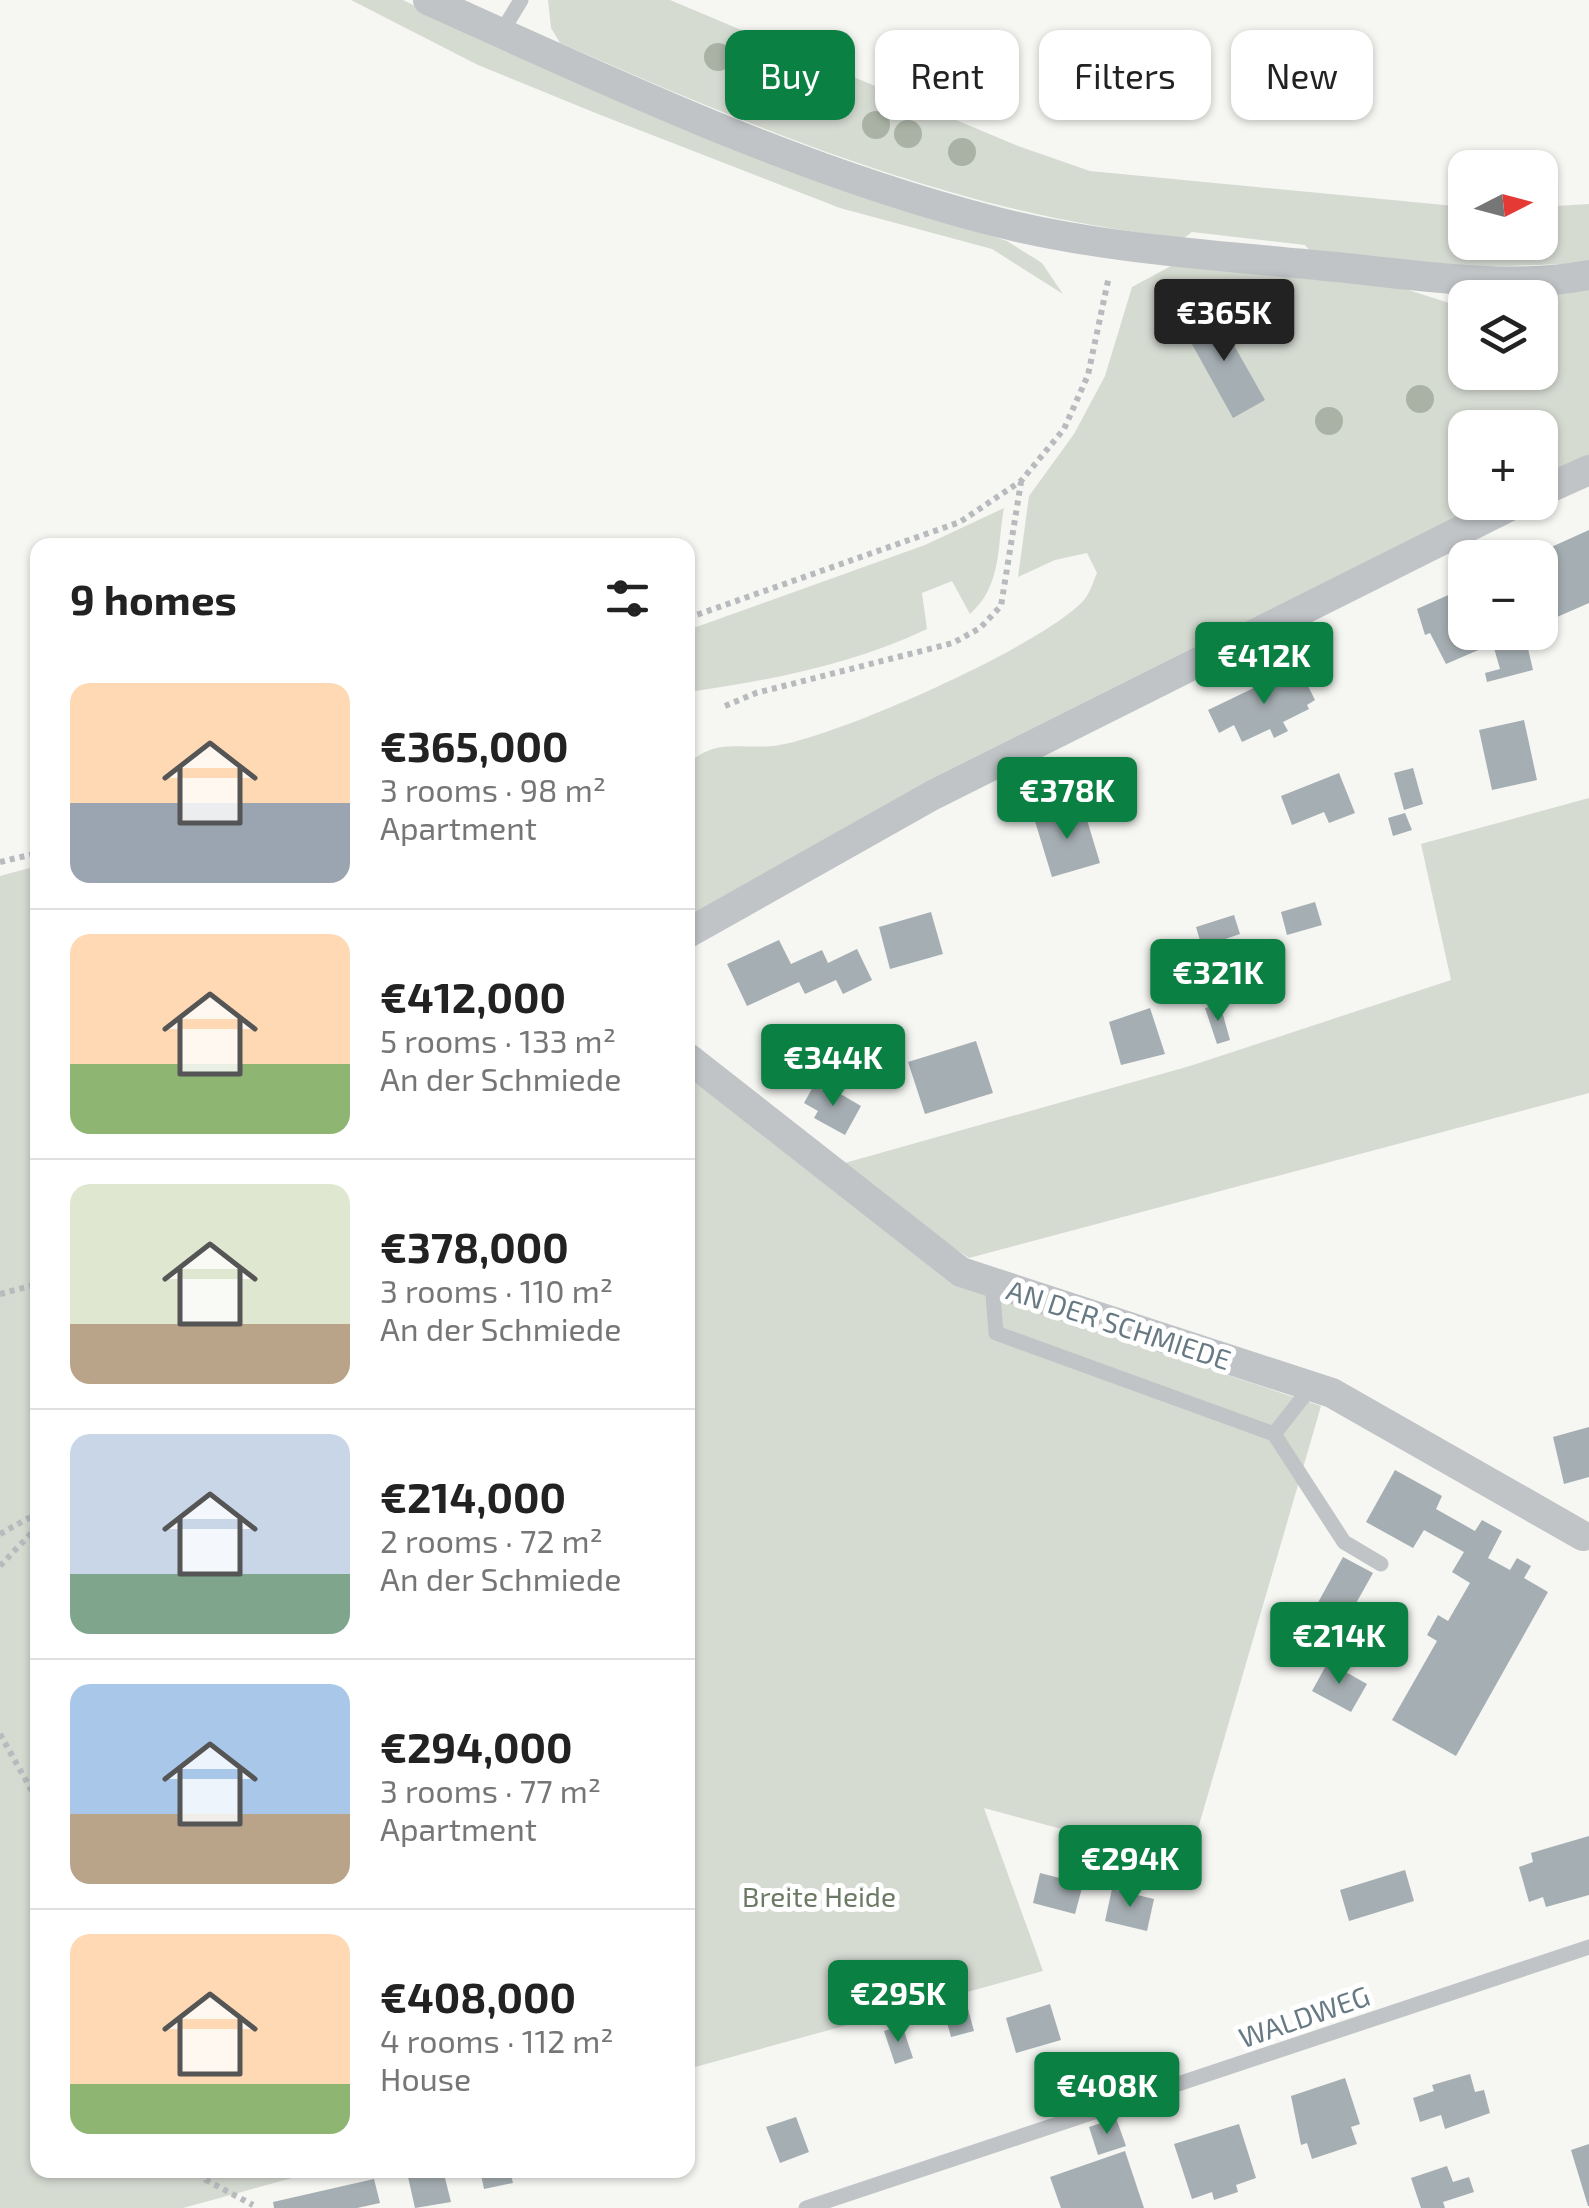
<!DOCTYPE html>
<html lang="en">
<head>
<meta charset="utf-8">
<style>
  body { margin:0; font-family:"Exo 2",sans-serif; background:#f2f2f2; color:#222; height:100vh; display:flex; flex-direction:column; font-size:38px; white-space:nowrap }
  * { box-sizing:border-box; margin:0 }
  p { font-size:32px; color:#767676 }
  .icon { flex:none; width:55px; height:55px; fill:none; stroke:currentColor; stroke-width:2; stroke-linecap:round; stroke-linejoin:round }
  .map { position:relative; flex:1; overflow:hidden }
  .panel { position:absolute; left:30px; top:538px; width:665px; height:1640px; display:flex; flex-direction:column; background:#fff; border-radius:20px; box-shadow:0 2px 8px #0004 }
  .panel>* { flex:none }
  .top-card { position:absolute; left:725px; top:30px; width:712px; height:90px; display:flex; gap:20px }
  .needle { width:65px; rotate:84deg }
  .fabs { position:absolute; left:1448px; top:150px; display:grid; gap:20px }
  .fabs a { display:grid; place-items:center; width:110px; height:110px; border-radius:20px; background:#fff; box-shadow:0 2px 8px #0004; font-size:50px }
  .price { position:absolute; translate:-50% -85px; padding:0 22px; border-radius:10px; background:#0b8043; color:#fff; font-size:32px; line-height:65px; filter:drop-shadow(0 2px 5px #0008) }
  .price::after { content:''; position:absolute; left:50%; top:60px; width:30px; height:22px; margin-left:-15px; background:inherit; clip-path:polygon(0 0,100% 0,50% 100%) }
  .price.on { background:#222; color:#fff }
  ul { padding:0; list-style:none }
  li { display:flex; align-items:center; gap:30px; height:250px; padding:0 40px }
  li+li { border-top:2px solid #e0e0e0 }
  li span { display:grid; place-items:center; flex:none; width:280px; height:200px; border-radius:20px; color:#555 }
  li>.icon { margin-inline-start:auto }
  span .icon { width:120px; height:120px; fill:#fffc; stroke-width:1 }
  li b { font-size:42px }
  h2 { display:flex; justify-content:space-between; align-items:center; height:120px; padding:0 40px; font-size:42px }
  .tag { padding:0 35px; border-radius:20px; background:#fff; box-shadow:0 2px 8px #0004; font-size:35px; line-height:90px }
  .tag.on { background:#0b8043; color:#fff }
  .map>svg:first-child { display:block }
</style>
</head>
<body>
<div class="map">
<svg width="1589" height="2208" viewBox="0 0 1589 2208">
  <rect width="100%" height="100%" fill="#f6f6f3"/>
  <!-- green -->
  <path fill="#d6dbd2" d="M351,0H403L496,46L852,190L1007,241L1042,263L1063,294L992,249L840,208L598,114L478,65Z
    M548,0H670L1018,146L1090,171L1465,207V242H1540V207L1589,204V263L1481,267L1311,252L1305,245L1192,232L1184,238C963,216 761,131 560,43L551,28Z
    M1171,266L1383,282L1465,308V372H1540V298L1536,297L1589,289V459L1540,483V428H1465V502L1499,503L688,920V764C715,738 739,749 773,746C833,739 1044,645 1084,600C1090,593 1093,582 1097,573L1087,553L1055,560L1018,577L1029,496L1074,434L1105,376L1132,287Z
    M1004,508C997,547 1002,586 970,614L952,581L922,593L927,629C854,664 768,681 688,692V630L925,545Z
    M1589,798V1093L969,1258L834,1166L1190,1066L1451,980L1421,844Z
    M37,866L38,2170H321L183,2208H0V876Z
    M688,1073L955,1285L1321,1406L1188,1863L984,1808L1043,1971L688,2069Z"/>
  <!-- building -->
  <path fill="#a5aeb2" d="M1214,310L1265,400L1233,418L1183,328Z
    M1589,530V603L1557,617L1540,577V558H1527Z
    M1464,588L1465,632H1489L1490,645L1446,664L1430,633L1425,635L1417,609Z
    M1526,640L1533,670L1487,682L1485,673L1500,669L1494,648Z
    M1291,670L1297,683L1305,680L1315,700L1307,705L1309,709L1283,722L1288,731L1274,738L1270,729L1242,742L1234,725L1219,733L1208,710Z
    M1524,720L1537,780L1492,790L1479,730Z
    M1413,768L1423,804L1404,810L1394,773Z
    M1339,773L1355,813L1329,823L1324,812L1292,825L1281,796Z
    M1030,774L1037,790L1010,803L1002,788Z
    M1084,810L1100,863L1052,877L1034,818L1061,811L1063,817Z
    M1405,813L1412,830L1393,836L1388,818Z
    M1315,902L1322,925L1287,935L1281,912Z
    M931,912L943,954L890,969L879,927Z
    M1234,915L1240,934L1202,947L1196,927Z
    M779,940L791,964L822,950L828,963L857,949L872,980L843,994L836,980L805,994L799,982L747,1006L727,964Z
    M1220,1004L1230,1040L1217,1044L1205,1008Z
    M1150,1008L1165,1054L1121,1065L1109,1022Z
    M976,1041L993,1093L925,1114L908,1062Z
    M814,1085L828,1094L832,1089L861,1106L845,1135L814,1118L818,1111L804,1103Z
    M1589,1427V1477L1564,1484L1553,1437Z
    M1395,1470L1442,1496L1436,1509L1475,1531L1482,1520L1502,1531L1488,1558L1510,1570L1517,1558L1531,1566L1524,1578L1548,1592L1456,1756L1392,1720L1437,1641L1427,1635L1438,1615L1448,1621L1470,1583L1452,1572L1464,1552L1424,1530L1413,1548L1366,1522Z
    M1343,1557L1373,1573L1332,1646L1303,1630Z
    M1328,1662L1367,1684L1351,1712L1312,1691Z
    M1589,1836V1895L1546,1907L1543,1897L1529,1902L1519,1867L1533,1862L1531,1853Z
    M1405,1870L1414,1901L1349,1921L1340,1890Z
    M1040,1873L1083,1884L1075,1914L1033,1903Z
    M1112,1889L1154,1899L1147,1931L1105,1921Z
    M1050,2004L1061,2040L1016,2053L1006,2018Z
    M967,2005L974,2031L951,2037L944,2011Z
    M902,2025L913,2058L895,2064L884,2031Z
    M1470,2074L1475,2092L1484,2090L1490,2113L1445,2129L1441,2115L1420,2122L1413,2098L1434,2091L1432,2085Z
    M1345,2078L1360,2124L1351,2127L1357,2144L1312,2159L1307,2143L1301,2145L1291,2096Z
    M796,2117L809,2152L780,2163L766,2127Z
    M1116,2118L1126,2146L1098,2155L1089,2127Z
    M1239,2124L1256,2178L1236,2185L1238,2192L1214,2200L1212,2192L1192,2199L1174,2144Z
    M1589,2144V2206H1588L1571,2150Z
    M1125,2151L1144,2208H1061L1050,2177Z
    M1447,2166L1453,2182L1469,2177L1474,2192L1443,2202L1445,2208H1421L1411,2178Z
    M443,2170L451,2202L415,2208L408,2177Z
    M480,2170H510L513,2183L484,2189Z
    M374,2179L380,2203L357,2208H274L273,2202Z"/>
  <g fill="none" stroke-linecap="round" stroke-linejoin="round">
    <!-- path -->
    <path stroke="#b8bbbd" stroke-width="6" stroke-dasharray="5 5" stroke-linecap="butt" d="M688,618L960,522L1021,481L1064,429L1088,375L1109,276
      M725,706L756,693L953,643L980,628L1001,606L1021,482
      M0,862L38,853
      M0,1294L38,1284
      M0,1534L38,1513
      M0,1566L38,1526
      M0,1734L38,1802
      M203,2170L206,2180L253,2205"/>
    <!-- lane -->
    <path stroke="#c0c4c7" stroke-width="15" d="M501,33L521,0
      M992,1282L996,1333L1274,1434L1311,1387
      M1274,1434L1344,1542L1381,1564
      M806,2208L1589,1947"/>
    <!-- street -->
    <path stroke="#c0c4c7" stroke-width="30" d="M428,0C612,83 800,172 997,222C1104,249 1216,255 1326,266C1412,274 1503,291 1589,275
      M1540,492L1589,470
      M688,933L933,795L1518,502
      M688,1058L961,1272L1332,1393L1583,1536"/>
  </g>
  <!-- trees -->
  <g fill="#aab2a5">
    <circle cx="718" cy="57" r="14"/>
    <circle cx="749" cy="72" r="14"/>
    <circle cx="783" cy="87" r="14"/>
    <circle cx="811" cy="100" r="14"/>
    <circle cx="876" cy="125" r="14"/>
    <circle cx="908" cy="134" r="14"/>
    <circle cx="962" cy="152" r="14"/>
    <circle cx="1420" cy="399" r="14"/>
    <circle cx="1329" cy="421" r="14"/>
  </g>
  <g text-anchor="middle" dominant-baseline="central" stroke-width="10" stroke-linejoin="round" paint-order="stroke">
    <!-- street labels -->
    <g font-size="28" fill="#677982" stroke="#fff">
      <text transform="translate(1119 1324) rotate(18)">AN DER SCHMIEDE</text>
      <text transform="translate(1304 2016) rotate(-19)">WALDWEG</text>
    </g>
    <!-- park labels -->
    <g font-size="28" fill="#6c7a65" stroke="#fff">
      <text x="819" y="1896">Breite Heide</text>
    </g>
  </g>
</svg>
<div class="fabs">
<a><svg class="needle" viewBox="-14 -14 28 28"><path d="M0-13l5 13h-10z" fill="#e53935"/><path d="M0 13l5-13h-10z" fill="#767676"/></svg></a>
<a><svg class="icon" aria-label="layers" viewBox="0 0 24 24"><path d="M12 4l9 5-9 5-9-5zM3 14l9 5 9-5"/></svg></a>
<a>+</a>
<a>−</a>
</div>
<b class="price on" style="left:1224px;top:364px">€365K</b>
<b class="price" style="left:1264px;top:707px">€412K</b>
<b class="price" style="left:1067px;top:842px">€378K</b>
<b class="price" style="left:1218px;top:1024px">€321K</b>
<b class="price" style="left:833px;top:1109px">€344K</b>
<b class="price" style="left:1339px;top:1687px">€214K</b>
<b class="price" style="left:1130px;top:1910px">€294K</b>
<b class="price" style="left:898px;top:2045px">€295K</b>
<b class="price" style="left:1107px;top:2137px">€408K</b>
<div class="top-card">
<a class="tag on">Buy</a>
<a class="tag">Rent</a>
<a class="tag">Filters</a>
<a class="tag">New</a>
</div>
<section class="panel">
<h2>9 homes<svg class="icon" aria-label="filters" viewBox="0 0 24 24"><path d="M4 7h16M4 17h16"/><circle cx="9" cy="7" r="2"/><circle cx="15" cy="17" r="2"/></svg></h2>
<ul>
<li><span style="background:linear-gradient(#ffd9b3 60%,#9aa5b1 0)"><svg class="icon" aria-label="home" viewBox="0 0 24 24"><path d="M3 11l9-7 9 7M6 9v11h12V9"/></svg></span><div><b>€365,000</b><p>3 rooms · 98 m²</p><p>Apartment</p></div></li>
<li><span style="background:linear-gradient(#ffd9b3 65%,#8fb573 0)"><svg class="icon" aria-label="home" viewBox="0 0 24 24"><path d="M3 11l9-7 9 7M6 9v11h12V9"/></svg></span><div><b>€412,000</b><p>5 rooms · 133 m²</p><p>An der Schmiede</p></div></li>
<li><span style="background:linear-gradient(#dfe7d0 70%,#b9a48a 0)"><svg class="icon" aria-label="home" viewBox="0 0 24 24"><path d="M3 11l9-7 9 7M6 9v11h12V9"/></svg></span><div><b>€378,000</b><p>3 rooms · 110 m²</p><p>An der Schmiede</p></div></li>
<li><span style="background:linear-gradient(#c9d6e8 70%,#7fa58c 0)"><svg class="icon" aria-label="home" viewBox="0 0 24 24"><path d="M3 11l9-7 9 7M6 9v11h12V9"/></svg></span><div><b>€214,000</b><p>2 rooms · 72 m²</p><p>An der Schmiede</p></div></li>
<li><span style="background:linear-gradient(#a9c7e8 65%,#b9a48a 0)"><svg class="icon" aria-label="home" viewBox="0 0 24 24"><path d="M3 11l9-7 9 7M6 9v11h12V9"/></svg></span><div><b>€294,000</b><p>3 rooms · 77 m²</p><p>Apartment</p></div></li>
<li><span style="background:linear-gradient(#ffd9b3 75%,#8fb573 0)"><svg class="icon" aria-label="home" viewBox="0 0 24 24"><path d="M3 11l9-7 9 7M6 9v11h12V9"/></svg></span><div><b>€408,000</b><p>4 rooms · 112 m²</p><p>House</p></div></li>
</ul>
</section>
</div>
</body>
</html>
